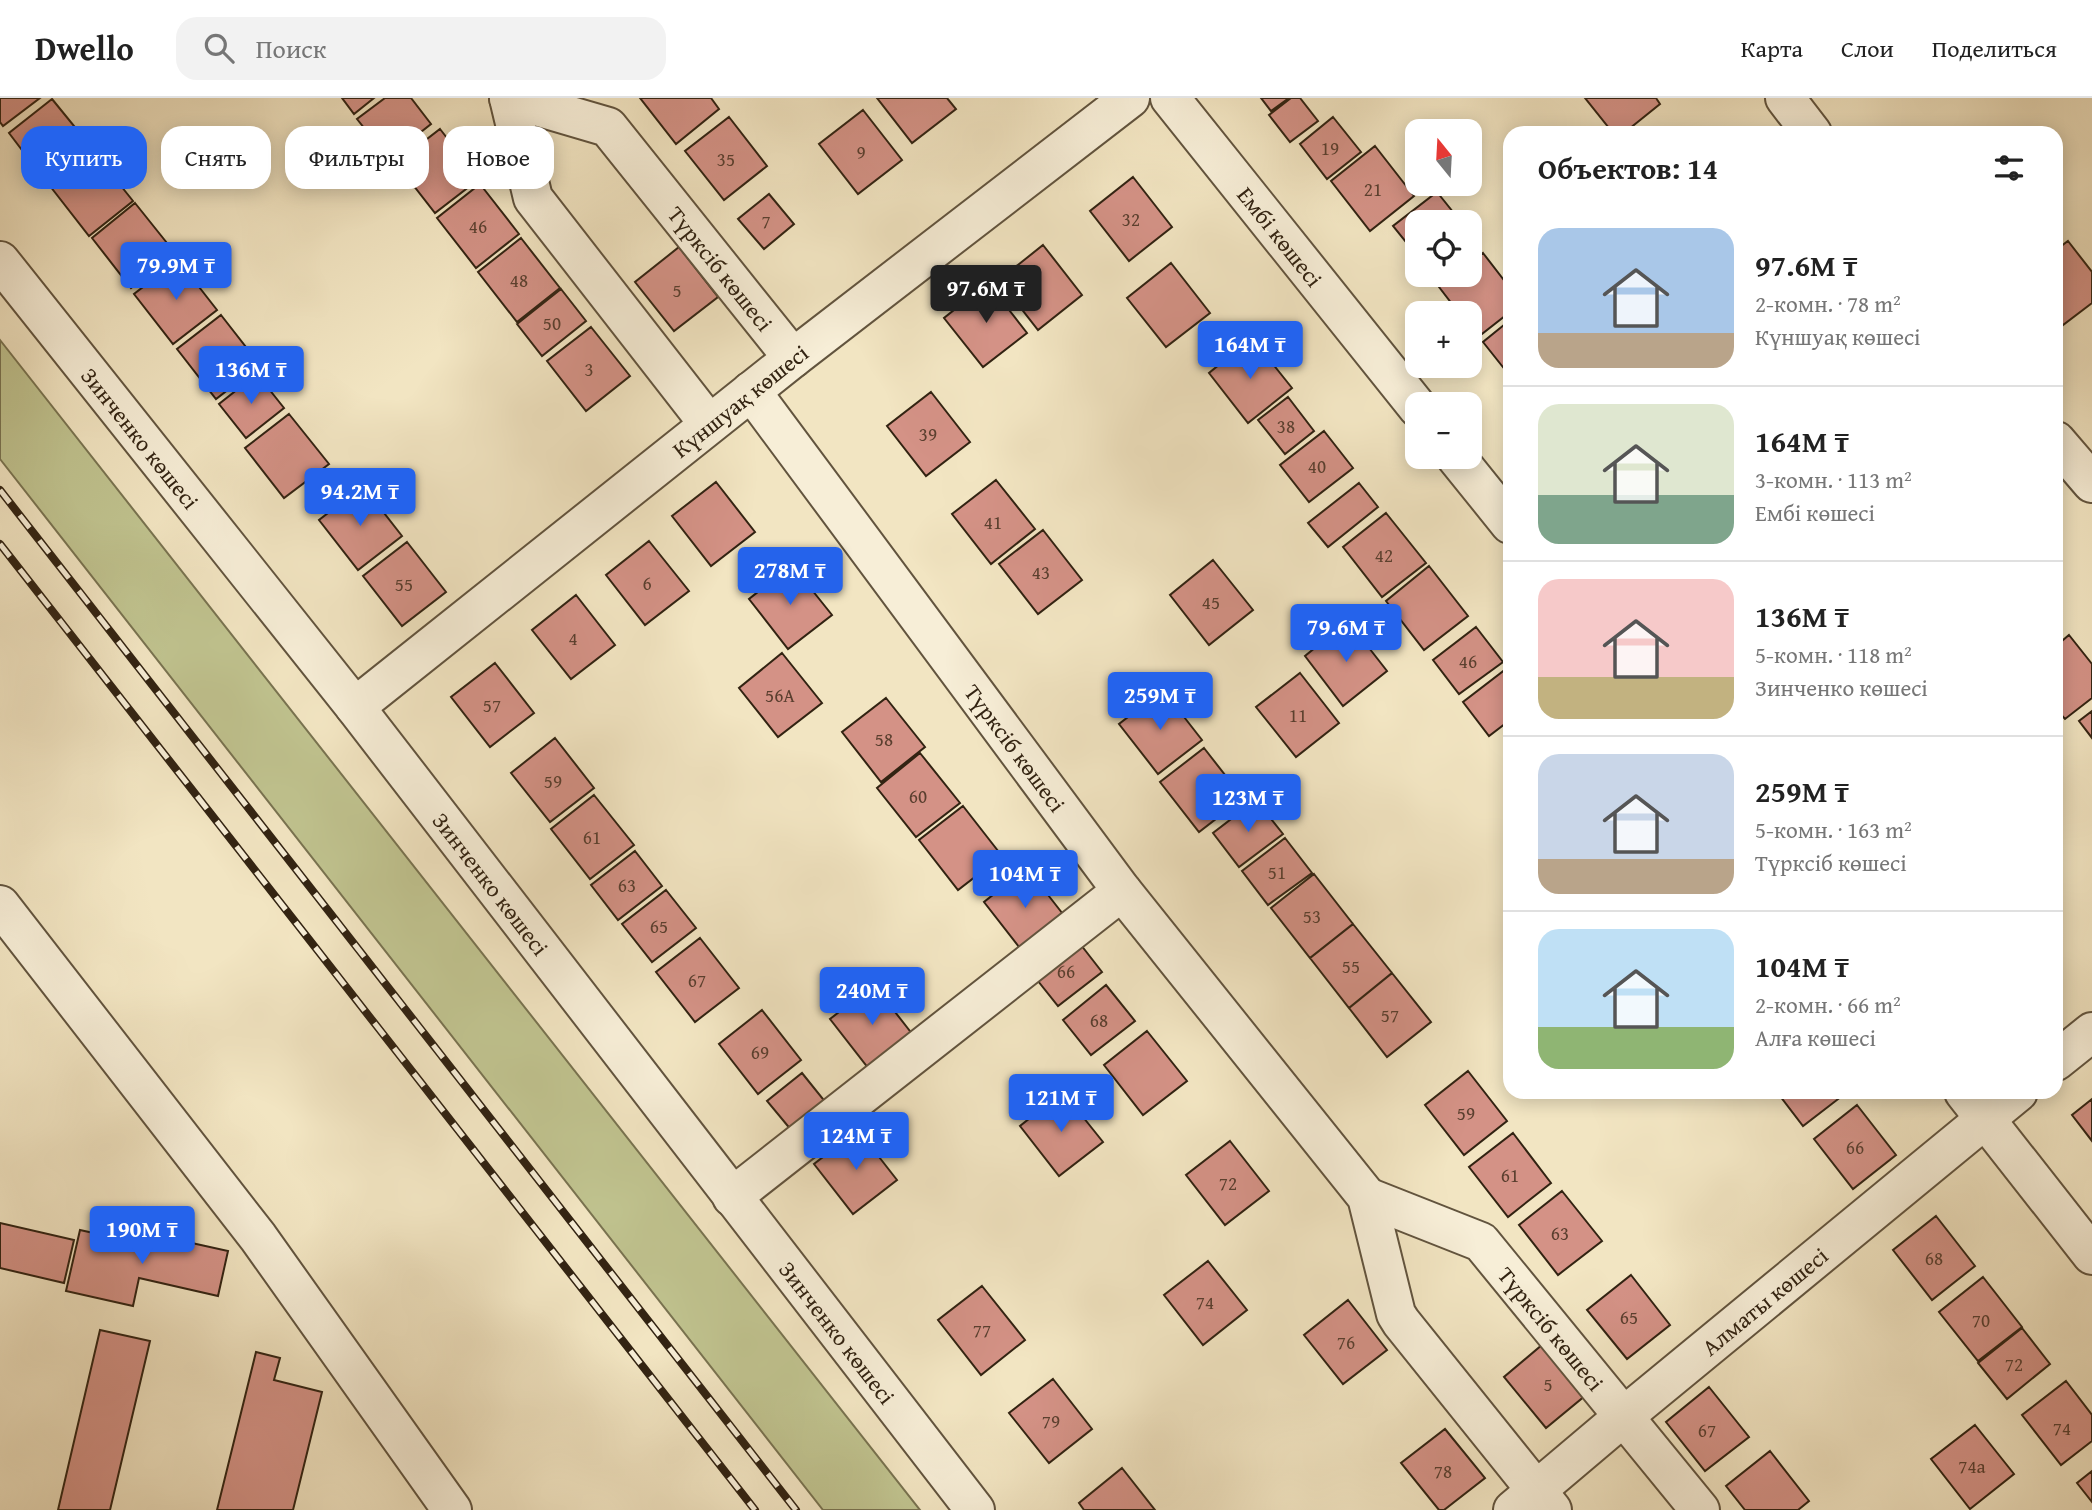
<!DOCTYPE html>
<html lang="ru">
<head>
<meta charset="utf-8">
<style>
  body { margin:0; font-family:"Gentium Book Plus",serif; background:#f2f2f2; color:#222; height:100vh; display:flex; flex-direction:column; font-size:26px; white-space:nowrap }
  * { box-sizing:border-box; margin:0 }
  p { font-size:23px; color:#767676 }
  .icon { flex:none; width:38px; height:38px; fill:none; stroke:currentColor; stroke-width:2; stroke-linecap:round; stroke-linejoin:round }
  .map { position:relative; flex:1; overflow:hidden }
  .panel { position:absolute; left:1503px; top:28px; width:560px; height:973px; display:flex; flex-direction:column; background:#fff; border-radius:21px; box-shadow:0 4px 18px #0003 }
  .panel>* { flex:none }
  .hud { position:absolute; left:21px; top:28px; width:665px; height:63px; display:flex; gap:14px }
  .needle { width:46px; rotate:342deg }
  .fabs { position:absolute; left:1405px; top:21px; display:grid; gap:14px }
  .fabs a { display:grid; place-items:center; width:77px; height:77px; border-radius:14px; background:#fff; box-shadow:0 4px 18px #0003; font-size:35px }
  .price { position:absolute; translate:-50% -60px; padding:0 16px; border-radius:7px; background:#2563eb; color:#fff; font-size:23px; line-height:46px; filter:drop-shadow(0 2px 4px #0008) }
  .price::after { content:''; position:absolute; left:50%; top:42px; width:21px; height:16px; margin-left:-10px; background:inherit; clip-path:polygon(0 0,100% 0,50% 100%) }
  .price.selected { background:#222; color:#fff }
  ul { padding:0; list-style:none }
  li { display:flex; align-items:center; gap:21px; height:175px; padding:0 35px }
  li+li { border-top:2px solid #e0e0e0 }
  li span { display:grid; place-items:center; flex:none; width:196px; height:140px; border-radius:21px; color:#555 }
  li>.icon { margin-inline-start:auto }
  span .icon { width:84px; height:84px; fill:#fffc; stroke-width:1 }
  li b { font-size:30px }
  h2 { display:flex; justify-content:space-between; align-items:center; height:84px; padding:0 35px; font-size:30px }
  .chip { padding:0 24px; border-radius:21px; background:#fff; box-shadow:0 4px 18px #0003; font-size:24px; line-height:63px }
  .chip.selected { background:#2563eb; color:#fff }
  header { display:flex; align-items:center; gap:42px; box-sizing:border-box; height:98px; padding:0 35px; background:#fff; border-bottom:2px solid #e0e0e0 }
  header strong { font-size:33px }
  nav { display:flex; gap:38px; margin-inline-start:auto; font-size:24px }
  .search { width:490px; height:63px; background:#f2f2f2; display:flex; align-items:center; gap:18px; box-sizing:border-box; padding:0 24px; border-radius:21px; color:#767676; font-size:26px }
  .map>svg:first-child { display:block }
</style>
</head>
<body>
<header>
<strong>Dwello</strong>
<div class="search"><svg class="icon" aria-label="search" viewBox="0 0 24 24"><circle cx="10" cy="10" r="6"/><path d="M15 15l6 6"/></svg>Поиск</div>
<nav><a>Карта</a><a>Слои</a><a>Поделиться</a></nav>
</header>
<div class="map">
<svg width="2092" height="1412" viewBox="0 0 2092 1412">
  <rect width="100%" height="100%" fill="#f2e5c2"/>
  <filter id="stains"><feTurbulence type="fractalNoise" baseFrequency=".00286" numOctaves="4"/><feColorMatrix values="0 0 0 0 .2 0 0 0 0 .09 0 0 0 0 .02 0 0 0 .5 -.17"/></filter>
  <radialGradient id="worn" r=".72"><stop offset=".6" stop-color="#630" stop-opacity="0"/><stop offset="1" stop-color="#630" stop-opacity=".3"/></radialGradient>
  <!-- green -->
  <path fill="#c0c38f" stroke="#797350" stroke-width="2" d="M0,242L920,1412H823L0,361Z"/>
  <!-- building -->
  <path fill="#d49286" stroke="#322312" stroke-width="2" d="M0,0H40L3,28L0,24Z
    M342,0H374L354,16Z
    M385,0H411L431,26L388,60L357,21Z
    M640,0H711L719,11L676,46Z
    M877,0H947L956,11L912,45Z
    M1261,0H1289L1271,13Z
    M1291,0H1300L1318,23L1290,44L1269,17Z
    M1585,0H1656L1660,6L1624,35H1613Z
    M52,1L92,50L47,85L9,35Z
    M863,12L902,62L858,96L819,46Z
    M729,19L767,68L724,102L685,53Z
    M1333,19L1361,54L1327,81L1300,46Z
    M440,31L479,81L435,115L396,65Z
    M1375,48L1414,98L1370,133L1331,83Z
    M93,53L133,103L89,138L50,88Z
    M1133,79L1172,129L1129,163L1090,113Z
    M480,86L519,136L476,170L437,120Z
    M1437,94L1461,124H1418V159L1393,128Z
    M769,96L794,126L764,151L738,121Z
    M135,105L175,155L131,190L92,140Z
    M521,140L560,190L517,224L478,174Z
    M2068,143L2092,174V205L2063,227L2056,218V152Z
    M1043,147L1082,197L1038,232L999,182Z
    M679,149L718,199L674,233L635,184Z
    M1483,155L1510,190V214L1478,239L1470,229V215H1459L1439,189L1455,177H1470V165Z
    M178,162L217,212L173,246L134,196Z
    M1171,165L1210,215L1166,249L1127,200Z
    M988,185L1027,235L983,269L944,220Z
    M561,191L586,223L542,258L517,226Z
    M221,217L260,267L216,301L177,251Z
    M1510,222V278L1483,244Z
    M591,229L630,278L586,313L547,263Z
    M1252,240L1292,290L1248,325L1209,275Z
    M257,276L284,310L246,340L219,306Z
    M931,294L970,344L926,378L887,328Z
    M1288,299L1314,333L1285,356L1258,322Z
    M289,316L329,366L284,400L245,350Z
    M1324,333L1353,370L1309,404L1280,367Z
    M996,382L1035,431L991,466L952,416Z
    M716,384L755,434L711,468L672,418Z
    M1359,385L1378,409L1328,449L1308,425Z
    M363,388L402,438L358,472L319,422Z
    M1386,415L1426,465L1382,499L1343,449Z
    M1043,432L1082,482L1038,516L999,466Z
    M649,443L689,493L645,527L606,477Z
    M407,444L446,494L402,528L363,478Z
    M1213,462L1253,512L1209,547L1170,497Z
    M792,467L832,517L788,551L749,501Z
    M1429,468L1468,518L1424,552L1386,503Z
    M576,497L615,547L571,581L532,532Z
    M1348,523L1387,573L1343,608L1305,558Z
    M1476,529L1503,564L1459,596L1433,562Z
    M2069,537L2092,566V600L2065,621L2056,611V548Z
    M782,555L822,605L778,639L739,590Z
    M495,565L534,615L490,649L451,599Z
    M1506,571L1510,576V622L1489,638L1463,604Z
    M1300,575L1339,625L1296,659L1256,609Z
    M1163,592L1202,642L1158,676L1119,626Z
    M886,600L925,649L881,684L842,634Z
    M2092,613V640L2079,623Z
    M555,640L594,690L550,724L511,675Z
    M1204,650L1243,700L1199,734L1160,684Z
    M920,655L960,705L916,739L877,690Z
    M594,697L634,747L590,781L551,731Z
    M1256,702L1283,736L1239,769L1213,735Z
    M963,708L1002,758L958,792L919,742Z
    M1285,740L1312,775L1268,807L1242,773Z
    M635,753L662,788L618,822L591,787Z
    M1027,770L1066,820L1023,854L984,804Z
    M1314,776L1353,826L1310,860L1271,810Z
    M666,792L696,830L652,864L622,826Z
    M1353,826L1392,875L1349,910L1310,860Z
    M1074,838L1102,874L1058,908L1030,873Z
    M700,840L739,890L695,924L656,874Z
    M1392,875L1431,924L1387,959L1349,910Z
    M874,887L913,937L869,971L830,921Z
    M1106,887L1135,923L1091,957L1063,922Z
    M762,912L801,962L758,996L719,946Z
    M1147,933L1187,983L1143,1017L1104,967Z
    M1468,973L1507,1023L1464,1057L1425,1007Z
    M802,975L827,1006L792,1033L767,1003Z
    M1063,994L1103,1044L1059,1078L1020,1028Z
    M1777,994H1845L1846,995L1803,1028Z
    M2092,1001V1043L2072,1017Z
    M1857,1007L1896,1057L1853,1091L1814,1041Z
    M858,1032L897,1082L853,1116L814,1066Z
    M1513,1035L1551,1085L1508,1119L1469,1069Z
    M1230,1043L1269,1093L1225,1127L1186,1077Z
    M1562,1093L1602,1143L1558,1177L1519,1127Z
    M1936,1118L1975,1168L1932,1202L1893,1152Z
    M0,1125L74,1142L64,1185L0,1170Z
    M80,1132L139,1145L142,1134L228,1153L218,1198L139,1180L133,1208L66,1193Z
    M1208,1163L1247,1212L1203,1247L1164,1197Z
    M1631,1177L1670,1227L1627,1261L1587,1212Z
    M1983,1179L2022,1229L1978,1263L1939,1214Z
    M982,1188L1025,1242L981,1277L938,1222Z
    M1348,1202L1387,1252L1343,1286L1304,1237Z
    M2022,1230L2050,1266L2007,1301L1978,1265Z
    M100,1232L150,1243L110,1412H58Z
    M1549,1241L1592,1292L1546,1330L1504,1279Z
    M256,1254L280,1260L274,1282L322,1294L293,1412H217Z
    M1053,1281L1092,1331L1049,1365L1009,1315Z
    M2066,1283L2092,1317V1343L2061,1367L2022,1317Z
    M1709,1289L1749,1339L1705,1373L1666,1324Z
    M1975,1327L2014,1376L1970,1411L1931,1361Z
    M1445,1331L1485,1380L1444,1412H1439L1401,1365Z
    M1770,1353L1809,1403L1798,1412H1745L1726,1388Z
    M1122,1370L1155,1412H1084L1079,1405Z
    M2092,1373V1404L2077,1385Z"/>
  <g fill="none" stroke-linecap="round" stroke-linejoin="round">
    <defs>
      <g id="minor">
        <path id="s1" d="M509,0L608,29L793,260"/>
        <path d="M509,0L533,100L709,326"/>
        <path id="s2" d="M1170,0L1418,310"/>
        <path d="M1785,0L1812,35"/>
        <path id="s3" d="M0,163L355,609L975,1412"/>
        <path id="s4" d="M751,293L1122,793L1367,1099L1396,1216L1401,1224L1552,1412"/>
        <path d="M2056,343L2092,385"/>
        <path d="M1456,359L1510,426"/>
        <path id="s5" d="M355,609L793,260L1130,0"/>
        <path d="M0,807L258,1139L452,1412"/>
        <path d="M2056,963L2092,934"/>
        <path d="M1964,994L2092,1157"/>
        <path d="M732,1099L1122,793"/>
        <path id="s6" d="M1367,1099L1481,1144L1700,1412"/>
        <path id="s7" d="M1513,1412L1623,1319L2018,994"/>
      </g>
    </defs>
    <!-- minor casing -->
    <use href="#minor" stroke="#62543e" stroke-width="42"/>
    <!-- minor -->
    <use href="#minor" stroke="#f7eed7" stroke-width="38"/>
    <defs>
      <path id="rail" d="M0,392L796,1412
        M0,446L755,1412"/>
    </defs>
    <!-- rail casing -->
    <use href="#rail" stroke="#322312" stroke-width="8"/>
    <!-- rail -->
    <use href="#rail" stroke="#f7eed7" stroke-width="5" stroke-dasharray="16" stroke-linecap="butt"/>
  </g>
  <g text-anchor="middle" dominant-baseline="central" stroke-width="5" stroke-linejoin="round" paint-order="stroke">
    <!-- number labels -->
    <g font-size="19" fill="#5a3f2f">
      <text x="1330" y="50">19</text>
      <text x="861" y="54">9</text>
      <text x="726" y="61">35</text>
      <text x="1373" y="91">21</text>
      <text x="1131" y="121">32</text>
      <text x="766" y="123">7</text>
      <text x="478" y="128">46</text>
      <text x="519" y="182">48</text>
      <text x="677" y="192">5</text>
      <text x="552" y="225">50</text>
      <text x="589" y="271">3</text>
      <text x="1286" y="328">38</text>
      <text x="928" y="336">39</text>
      <text x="1317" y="368">40</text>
      <text x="993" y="424">41</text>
      <text x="1384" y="457">42</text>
      <text x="1041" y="474">43</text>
      <text x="647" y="485">6</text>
      <text x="404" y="486">55</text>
      <text x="1211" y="504">45</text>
      <text x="573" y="540">4</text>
      <text x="1468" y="563">46</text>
      <text x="780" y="597">56А</text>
      <text x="492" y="607">57</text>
      <text x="1298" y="617">11</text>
      <text x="884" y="641">58</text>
      <text x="553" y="683">59</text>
      <text x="918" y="698">60</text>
      <text x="592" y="739">61</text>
      <text x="1277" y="774">51</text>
      <text x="627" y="787">63</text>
      <text x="1312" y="818">53</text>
      <text x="659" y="828">65</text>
      <text x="1351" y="868">55</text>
      <text x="1066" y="873">66</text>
      <text x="697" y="882">67</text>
      <text x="1390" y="917">57</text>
      <text x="1099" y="922">68</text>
      <text x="760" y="954">69</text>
      <text x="1466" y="1015">59</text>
      <text x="1855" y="1049">66</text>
      <text x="1510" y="1077">61</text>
      <text x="1228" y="1085">72</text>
      <text x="1560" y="1135">63</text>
      <text x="1934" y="1160">68</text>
      <text x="1205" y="1204">74</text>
      <text x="1629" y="1219">65</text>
      <text x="1981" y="1222">70</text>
      <text x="982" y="1232">77</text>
      <text x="1346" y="1244">76</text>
      <text x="2014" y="1266">72</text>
      <text x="1548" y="1286">5</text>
      <text x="1051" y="1323">79</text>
      <text x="2062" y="1330">74</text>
      <text x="1707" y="1332">67</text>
      <text x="1972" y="1368">74а</text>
      <text x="1443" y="1373">78</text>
    </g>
    <!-- street labels -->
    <g font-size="23" fill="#322312" stroke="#f7eed7">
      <text stroke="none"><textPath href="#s2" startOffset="177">Ембі көшесі</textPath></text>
      <text stroke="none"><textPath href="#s1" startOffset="284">Түрксіб көшесі</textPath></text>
      <text stroke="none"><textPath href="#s5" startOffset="492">Күншуақ көшесі</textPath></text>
      <text stroke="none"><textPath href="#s3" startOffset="226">Зинченко көшесі</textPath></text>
      <text stroke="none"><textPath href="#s4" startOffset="444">Түрксіб көшесі</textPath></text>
      <text stroke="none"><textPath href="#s3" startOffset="793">Зинченко көшесі</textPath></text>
      <text stroke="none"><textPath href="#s7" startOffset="327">Алматы көшесі</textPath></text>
      <text stroke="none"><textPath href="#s6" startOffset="234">Түрксіб көшесі</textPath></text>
      <text stroke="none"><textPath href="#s3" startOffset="1360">Зинченко көшесі</textPath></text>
    </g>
  </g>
  <rect width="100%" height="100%" filter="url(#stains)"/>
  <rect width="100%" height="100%" fill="url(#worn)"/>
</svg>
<div class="fabs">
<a><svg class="needle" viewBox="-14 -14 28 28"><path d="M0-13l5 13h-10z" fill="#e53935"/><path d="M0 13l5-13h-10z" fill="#767676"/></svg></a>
<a><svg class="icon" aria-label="locate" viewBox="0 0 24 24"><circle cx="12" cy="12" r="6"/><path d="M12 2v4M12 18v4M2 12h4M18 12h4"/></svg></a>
<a>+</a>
<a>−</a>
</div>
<b class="price" style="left:176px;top:204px">79.9M ₸</b>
<b class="price selected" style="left:986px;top:227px">97.6M ₸</b>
<b class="price" style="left:1250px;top:283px">164M ₸</b>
<b class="price" style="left:251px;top:308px">136M ₸</b>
<b class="price" style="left:360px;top:430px">94.2M ₸</b>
<b class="price" style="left:790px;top:509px">278M ₸</b>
<b class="price" style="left:1346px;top:566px">79.6M ₸</b>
<b class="price" style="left:1160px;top:634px">259M ₸</b>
<b class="price" style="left:1248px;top:736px">123M ₸</b>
<b class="price" style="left:1025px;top:812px">104M ₸</b>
<b class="price" style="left:872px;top:929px">240M ₸</b>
<b class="price" style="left:1061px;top:1036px">121M ₸</b>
<b class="price" style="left:856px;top:1074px">124M ₸</b>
<b class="price" style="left:142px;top:1168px">190M ₸</b>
<div class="hud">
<a class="chip selected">Купить</a>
<a class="chip">Снять</a>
<a class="chip">Фильтры</a>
<a class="chip">Новое</a>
</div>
<section class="panel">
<h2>Объектов: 14<svg class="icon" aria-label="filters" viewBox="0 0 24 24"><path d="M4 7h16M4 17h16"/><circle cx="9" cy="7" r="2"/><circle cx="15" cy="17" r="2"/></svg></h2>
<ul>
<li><span style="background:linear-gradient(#a9c7e8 75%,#b9a48a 0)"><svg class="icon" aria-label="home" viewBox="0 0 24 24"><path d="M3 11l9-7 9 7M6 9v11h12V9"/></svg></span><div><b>97.6M ₸</b><p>2-комн. · 78 m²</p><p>Күншуақ көшесі</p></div></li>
<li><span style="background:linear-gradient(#dfe7d0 65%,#7fa58c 0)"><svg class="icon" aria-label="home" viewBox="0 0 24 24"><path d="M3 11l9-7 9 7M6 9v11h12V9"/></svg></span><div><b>164M ₸</b><p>3-комн. · 113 m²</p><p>Ембі көшесі</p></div></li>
<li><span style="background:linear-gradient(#f6c9c9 70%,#c2b280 0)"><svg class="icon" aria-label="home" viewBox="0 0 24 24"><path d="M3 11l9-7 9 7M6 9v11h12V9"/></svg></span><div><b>136M ₸</b><p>5-комн. · 118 m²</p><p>Зинченко көшесі</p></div></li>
<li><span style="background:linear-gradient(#c9d6e8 75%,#b9a48a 0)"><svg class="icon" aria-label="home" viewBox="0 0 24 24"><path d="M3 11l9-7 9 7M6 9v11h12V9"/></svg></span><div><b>259M ₸</b><p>5-комн. · 163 m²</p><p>Түрксіб көшесі</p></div></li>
<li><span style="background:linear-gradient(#bfe0f5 70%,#8fb573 0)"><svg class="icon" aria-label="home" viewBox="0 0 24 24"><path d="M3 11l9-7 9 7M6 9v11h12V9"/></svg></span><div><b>104M ₸</b><p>2-комн. · 66 m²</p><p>Алға көшесі</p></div></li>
</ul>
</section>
</div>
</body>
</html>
